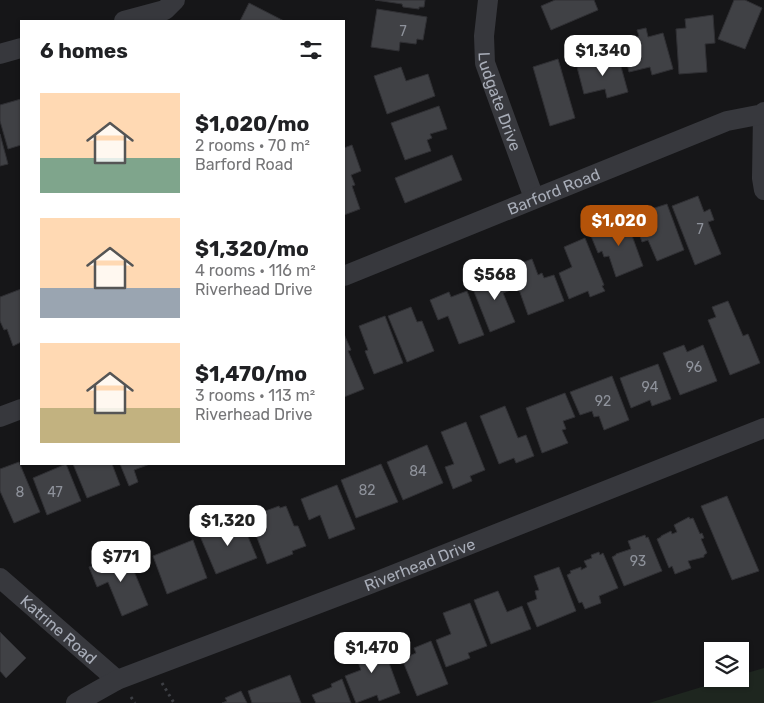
<!DOCTYPE html>
<html lang="en">
<head>
<meta charset="utf-8">
<style>
  body { margin:0; font-family:Rubik,sans-serif; background:#f6f6f6; color:#202124; height:100vh; display:flex; flex-direction:column; font-size:19px; white-space:nowrap }
  * { box-sizing:border-box; margin:0 }
  p { font-size:16px; color:#757577 }
  .icon { flex:none; width:28px; height:28px; fill:none; stroke:currentColor; stroke-width:2; stroke-linecap:round; stroke-linejoin:round }
  .map { position:relative; flex:1; overflow:hidden }
  .side { position:absolute; left:20px; top:20px; width:325px; height:445px; display:flex; flex-direction:column; background:#fff; border-radius:0px; box-shadow:0 1px 4px #0004 }
  .side>* { flex:none }
  .buttons { position:absolute; left:704px; top:642px; display:grid; gap:10px }
  .buttons a { display:grid; place-items:center; width:45px; height:45px; border-radius:0px; background:#fff; box-shadow:0 1px 4px #0004; font-size:25px }
  .price { position:absolute; translate:-50% -42px; padding:0 11px; border-radius:10px; background:#fff; color:#222; font-size:16px; line-height:32px; filter:drop-shadow(0 1px 2px #0008) }
  .price::after { content:''; position:absolute; left:50%; top:30px; width:15px; height:11px; margin-left:-8px; background:inherit; clip-path:polygon(0 0,100% 0,50% 100%) }
  .price.on { background:#b45309; color:#fff }
  ul { padding:0; list-style:none }
  li { display:flex; align-items:center; gap:15px; height:125px; padding:0 20px }
  li span { display:grid; place-items:center; flex:none; width:140px; height:100px; border-radius:0px; color:#555 }
  li>.icon { margin-inline-start:auto }
  span .icon { width:60px; height:60px; fill:#fffc; stroke-width:1 }
  li b { font-size:21px }
  h2 { display:flex; justify-content:space-between; align-items:center; height:60px; padding:0 20px; font-size:21px }
  .map>svg:first-child { display:block }
</style>
</head>
<body>
<div class="map">
<svg width="764" height="703" viewBox="0 0 764 703">
  <rect width="100%" height="100%" fill="#161618"/>
  <!-- green -->
  <path fill="#1e261f" d="M764,668V703H649L728,679H740V675Z"/>
  <!-- building -->
  <path fill="#404145" stroke="#303034" d="M375,0H425L424,7H419V9L403,7L402,4Z
    M555,0H594L598,10L551,30L541,6Z
    M734,0H745L762,8L745,49L718,39Z
    M249,3L284,21H240Z
    M377,9L427,17L423,40L417,39L416,44L400,42L399,51L371,47Z
    M713,15L715,43L705,44L707,72L679,74L676,29L686,28L685,19Z
    M646,28L648,37L663,33L673,69L652,75L650,67L629,72L622,44L634,41L633,38L639,36L637,30Z
    M618,56L628,92L607,98L605,89L584,94L577,67Z
    M558,59L575,118L550,126L533,67Z
    M401,67L406,81L428,74L435,96L387,114L374,76Z
    M21,99V145L8,149L0,121V105Z
    M439,106L447,129L430,134L432,138L427,140L431,151L405,160L391,123Z
    M0,134L8,164L0,166Z
    M352,145L361,171L351,175L355,185L352,186L360,209L344,215V148Z
    M452,155L462,180L405,203L395,178Z
    M698,196L704,212L710,209L714,220L708,222L721,254L695,265L672,206Z
    M667,204L684,250L657,261L648,240L642,242L634,219L644,215L642,212Z
    M626,219L643,266L616,277L609,256L604,257L602,251L598,253L591,236L603,231L602,228Z
    M585,238L604,285L602,286L605,291L590,297L588,291L569,299L559,273L572,267L564,247Z
    M532,259L538,275L542,273L544,278L554,275L564,301L528,315L511,267Z
    M505,269L513,289L503,293L515,322L490,332L473,289L487,283L486,277Z
    M21,289V342L13,346L7,329L4,330L0,321V297Z
    M467,291L484,335L459,344L448,316L438,320L430,300L449,292L451,297Z
    M728,301L743,336L748,334L760,363L730,375L708,320L716,317L712,307Z
    M411,307L417,322L422,321L434,351L407,362L388,316Z
    M385,316L403,363L374,374L365,351L368,350L359,326Z
    M344,334L351,350L348,351L364,389L344,397Z
    M684,345L687,352L703,345L717,381L680,395L663,353Z
    M658,364L671,399L652,406L650,400L631,408L620,378Z
    M612,376L629,420L604,430L599,416L594,417L592,411L580,415L570,392Z
    M565,393L575,417L563,421L566,429L562,430L568,443L542,453L526,408Z
    M505,406L518,438L526,435L534,456L516,463L514,458L499,464L480,416Z
    M466,422L485,470L470,476L472,481L453,489L445,467L454,464L441,432Z
    M427,445L443,483L403,500L387,462Z
    M19,462L40,512L14,523L0,491V469Z
    M66,464L81,501L47,515L33,478Z
    M73,464H112L120,485L87,498Z
    M120,464H150L134,470L138,482L129,486Z
    M381,464L398,502L356,518L341,480Z
    M337,485L355,529L329,539L320,515L309,520L301,499Z
    M727,496L759,571L732,580L701,506Z
    M279,506L280,508L286,506L294,526H298L306,546L292,551L293,554L267,564L248,514L259,510L260,513Z
    M689,517L690,519L693,518L700,534L702,533L704,538L701,539L707,553L704,555V557L688,561L691,568L675,574L672,566L669,568L657,539L661,537V536L671,531L672,534L677,532L674,525Z
    M241,520L257,558L216,574L200,536Z
    M645,535L646,538L648,537L662,571L624,586L612,557L616,555V554L631,549L628,541Z
    M193,540L207,578L167,594L153,556Z
    M126,552L148,605L122,616L108,582L97,587L89,567Z
    M599,552L600,555L603,553L618,588L599,596L601,603L585,609L582,602L579,603L567,575L571,573L570,571L581,567V570L587,567L584,561L592,558L591,555Z
    M559,567L576,611L537,627L527,603L537,599L535,591L539,590L534,576Z
    M498,591L507,612L522,606L531,629L491,644L474,600Z
    M470,603L487,646L468,653L470,658L446,667L436,640L451,634L443,613Z
    M0,632L26,658L6,678L0,671Z
    M380,638L400,693L379,701L377,695L356,703L345,676L361,670L353,649Z
    M431,641L448,684L417,696L402,659L416,653L414,648Z
    M290,675L301,703H252L248,691Z
    M342,679L351,703H316L312,695L332,687L331,684Z
    M241,691L247,703H222L227,701L225,698Z"/>
  <g fill="none" stroke-linecap="round" stroke-linejoin="round">
    <!-- path -->
    <path stroke="#3d3f44" stroke-width="3" stroke-dasharray="2.5 4" stroke-linecap="butt" d="M162,683L174,703
      M131,697L135,703"/>
    <!-- minor -->
    <g stroke="#37383d" stroke-width="20">
      <path id="s1" d="M488,0L484,36L485,63L534,198"/>
      <path d="M124,21L165,10L175,0"/>
      <path d="M0,54L21,48"/>
      <path d="M763,114L762,178L764,190"/>
      <path id="s2" d="M344,276L727,121L763,114L764,112"/>
      <path d="M0,417L21,409"/>
      <path id="s3" d="M0,578L117,680"/>
      <path id="s4" d="M76,703L117,680L370,584L764,428"/>
    </g>
  </g>
  <g text-anchor="middle" dominant-baseline="central" stroke-width="4" stroke-linejoin="round" paint-order="stroke">
    <!-- number labels -->
    <g font-size="14" fill="#8e929b">
      <text x="403" y="31">7</text>
      <text x="700" y="229">7</text>
      <text x="694" y="367">96</text>
      <text x="650" y="387">94</text>
      <text x="603" y="401">92</text>
      <text x="418" y="471">84</text>
      <text x="367" y="490">82</text>
      <text x="20" y="492">8</text>
      <text x="55" y="492">47</text>
      <text x="638" y="561">93</text>
    </g>
    <!-- street labels -->
    <g font-size="16" fill="#a8adb8" stroke="#111113">
      <text stroke="none"><textPath href="#s1" startOffset="104">Ludgate Drive</textPath></text>
      <text stroke="none"><textPath href="#s2" startOffset="226">Barford Road</textPath></text>
      <text stroke="none"><textPath href="#s4" startOffset="371">Riverhead Drive</textPath></text>
      <text stroke="none"><textPath href="#s3" startOffset="78">Katrine Road</textPath></text>
    </g>
  </g>
</svg>
<div class="buttons">
<a><svg class="icon" aria-label="layers" viewBox="0 0 24 24"><path d="M12 4l9 5-9 5-9-5zM3 14l9 5 9-5"/></svg></a>
</div>
<b class="price" style="left:603px;top:77px">$1,340</b>
<b class="price on" style="left:619px;top:247px">$1,020</b>
<b class="price" style="left:495px;top:301px">$568</b>
<b class="price" style="left:228px;top:547px">$1,320</b>
<b class="price" style="left:121px;top:583px">$771</b>
<b class="price" style="left:372px;top:674px">$1,470</b>
<section class="side">
<h2>6 homes<svg class="icon" aria-label="filters" viewBox="0 0 24 24"><path d="M4 7h16M4 17h16"/><circle cx="9" cy="7" r="2"/><circle cx="15" cy="17" r="2"/></svg></h2>
<ul>
<li><span style="background:linear-gradient(#ffd9b3 65%,#7fa58c 0)"><svg class="icon" aria-label="home" viewBox="0 0 24 24"><path d="M3 11l9-7 9 7M6 9v11h12V9"/></svg></span><div><b>$1,020/mo</b><p>2 rooms · 70 m²</p><p>Barford Road</p></div></li>
<li><span style="background:linear-gradient(#ffd9b3 70%,#9aa5b1 0)"><svg class="icon" aria-label="home" viewBox="0 0 24 24"><path d="M3 11l9-7 9 7M6 9v11h12V9"/></svg></span><div><b>$1,320/mo</b><p>4 rooms · 116 m²</p><p>Riverhead Drive</p></div></li>
<li><span style="background:linear-gradient(#ffd9b3 65%,#c2b280 0)"><svg class="icon" aria-label="home" viewBox="0 0 24 24"><path d="M3 11l9-7 9 7M6 9v11h12V9"/></svg></span><div><b>$1,470/mo</b><p>3 rooms · 113 m²</p><p>Riverhead Drive</p></div></li>
</ul>
</section>
</div>
</body>
</html>
